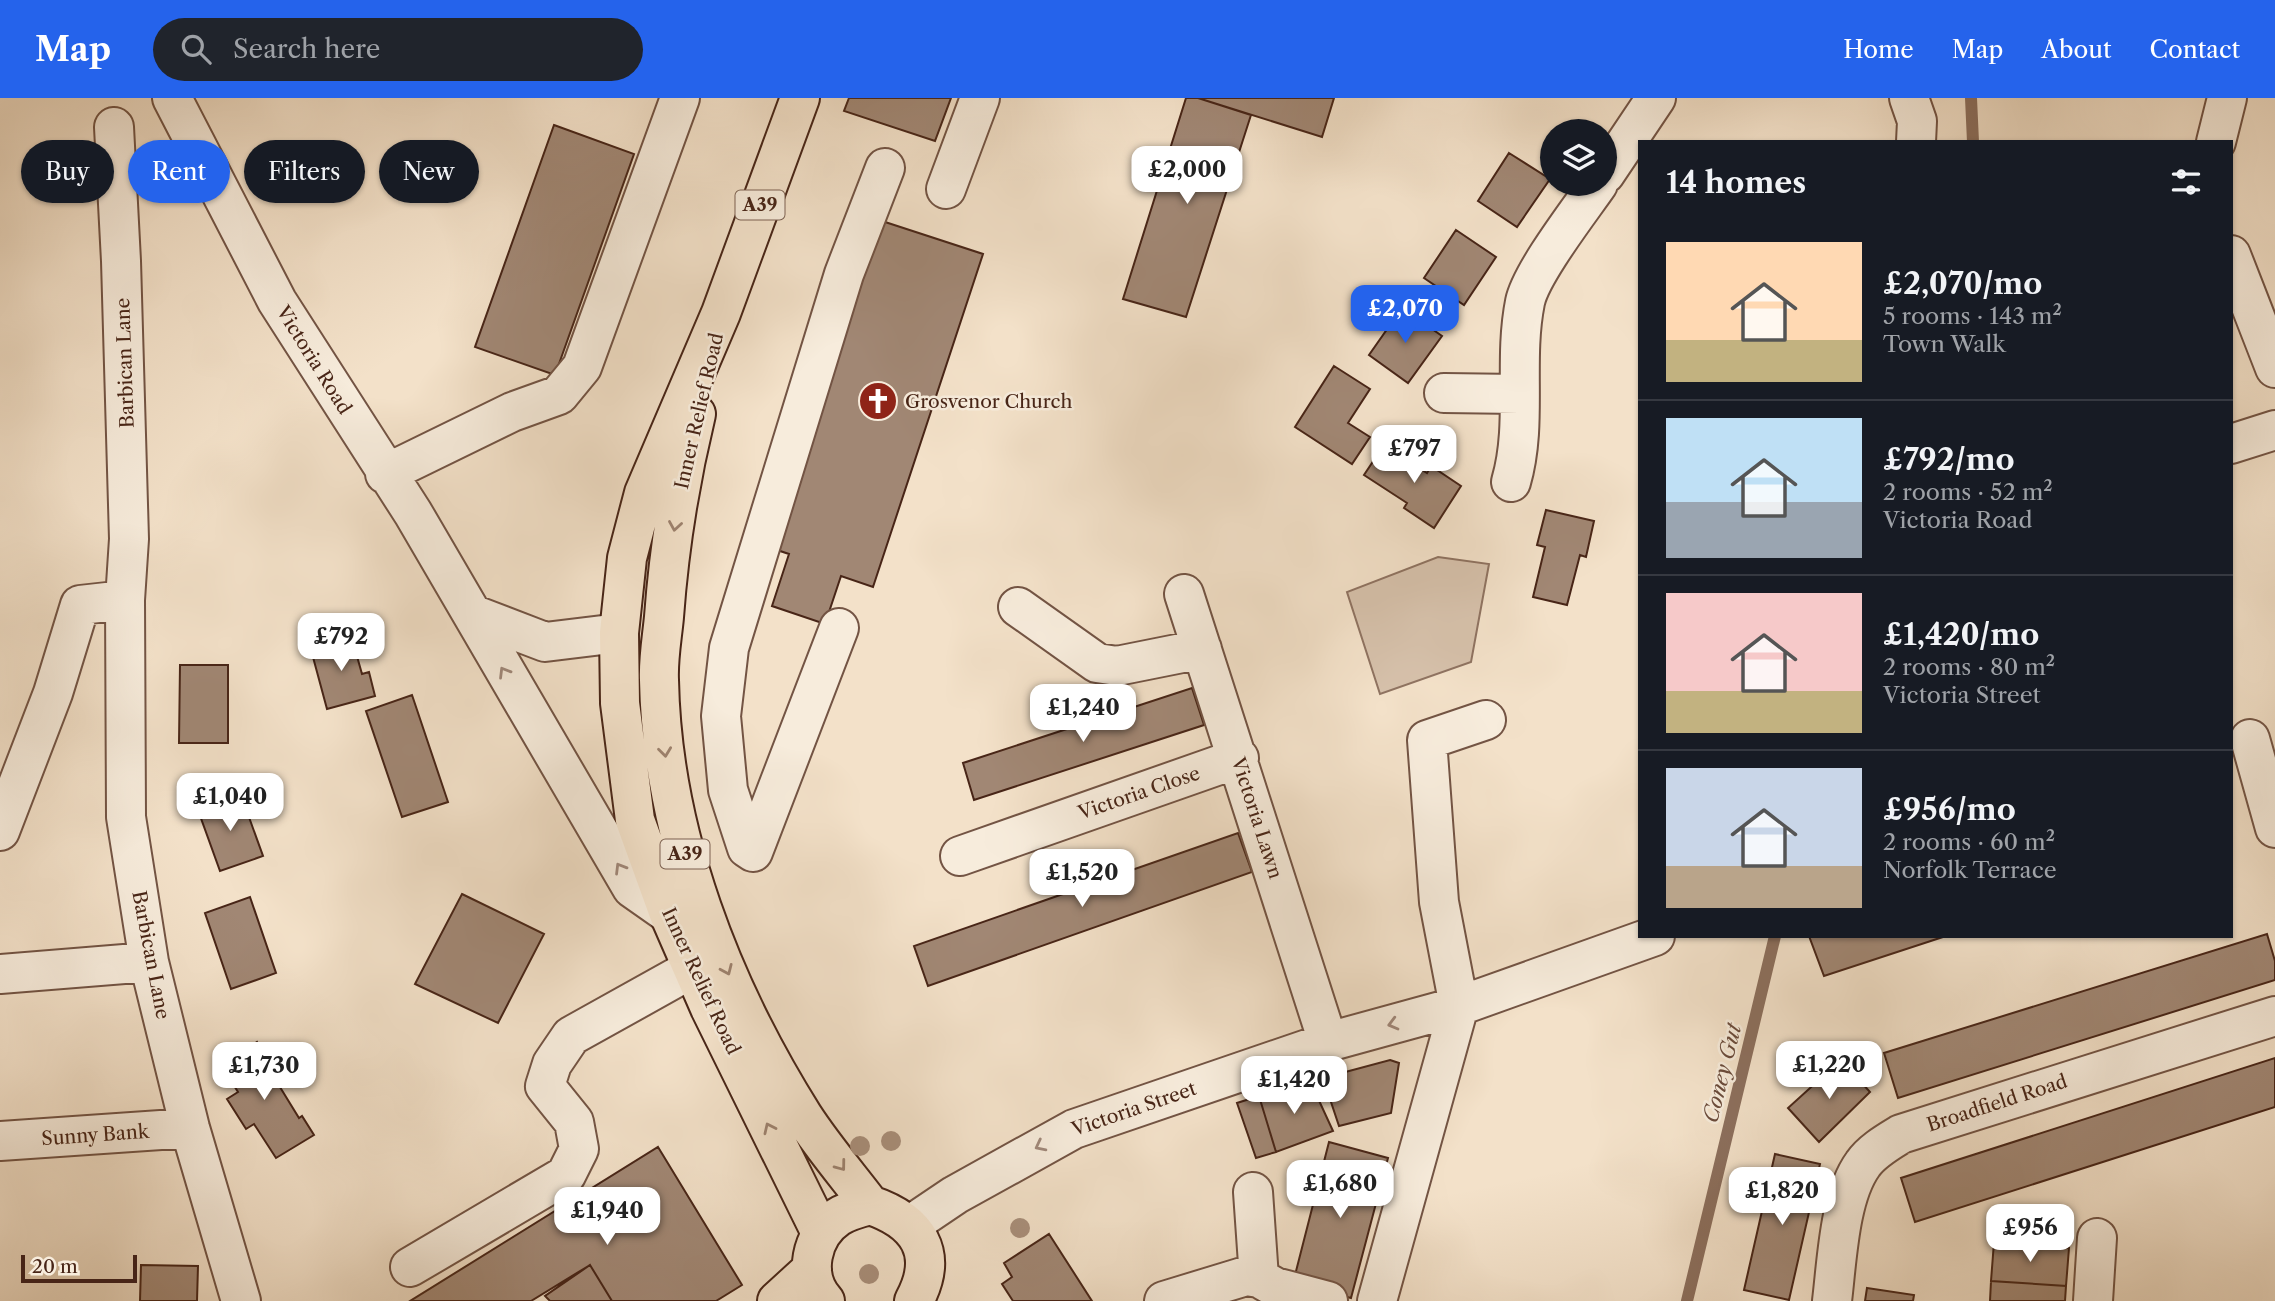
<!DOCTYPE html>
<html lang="en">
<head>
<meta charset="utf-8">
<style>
  body { margin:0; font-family:"Libre Caslon Text",serif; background:#20242c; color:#f1f3f6; height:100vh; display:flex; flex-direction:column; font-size:26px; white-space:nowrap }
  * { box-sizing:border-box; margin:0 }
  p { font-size:23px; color:#9ea1a6 }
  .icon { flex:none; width:38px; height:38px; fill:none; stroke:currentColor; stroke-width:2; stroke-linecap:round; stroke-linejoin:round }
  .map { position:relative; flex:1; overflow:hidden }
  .side { position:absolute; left:1638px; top:42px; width:595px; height:798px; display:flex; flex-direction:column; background:#171b24; border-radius:0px; box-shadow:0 2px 5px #0004 }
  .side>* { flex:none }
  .top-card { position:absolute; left:21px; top:42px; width:665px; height:63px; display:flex; gap:14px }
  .buttons { position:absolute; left:1540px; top:21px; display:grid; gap:14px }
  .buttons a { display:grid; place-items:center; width:77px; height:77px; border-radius:50%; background:#171b24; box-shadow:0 2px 5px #0004; font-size:35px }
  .scale { position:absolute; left:21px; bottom:18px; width:116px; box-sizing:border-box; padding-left:7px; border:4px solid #482517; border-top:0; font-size:19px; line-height:24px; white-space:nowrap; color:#482517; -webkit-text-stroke:5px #f7ecdc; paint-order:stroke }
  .price { position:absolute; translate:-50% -60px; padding:0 16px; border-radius:14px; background:#fff; color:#222; font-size:23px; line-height:46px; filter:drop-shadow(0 2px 4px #0008) }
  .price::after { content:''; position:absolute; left:50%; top:42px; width:21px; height:16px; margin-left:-10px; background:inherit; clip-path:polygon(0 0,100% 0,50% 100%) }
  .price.active { background:#2563eb; color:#fff }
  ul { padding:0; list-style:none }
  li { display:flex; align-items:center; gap:21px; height:175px; padding:0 28px }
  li+li { border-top:2px solid #363941 }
  li span { display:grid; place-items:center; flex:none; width:196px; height:140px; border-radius:0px; color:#555 }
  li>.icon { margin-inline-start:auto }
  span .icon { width:84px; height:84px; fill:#fffc; stroke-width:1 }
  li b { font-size:30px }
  h2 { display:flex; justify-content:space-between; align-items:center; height:84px; padding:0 28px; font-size:30px }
  .chip { padding:0 24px; border-radius:32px; background:#171b24; box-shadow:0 2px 5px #0004; font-size:24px; line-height:63px }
  .chip.active { background:#2563eb; color:#fff }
  header { display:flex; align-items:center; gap:42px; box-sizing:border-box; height:98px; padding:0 35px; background:#2563eb; color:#fff }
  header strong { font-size:33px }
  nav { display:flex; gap:38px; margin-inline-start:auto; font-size:24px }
  .search { width:490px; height:63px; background:#20242c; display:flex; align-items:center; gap:18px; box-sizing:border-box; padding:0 24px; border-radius:38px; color:#9ea1a6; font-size:26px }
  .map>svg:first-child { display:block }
</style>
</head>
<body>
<header>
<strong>Map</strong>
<div class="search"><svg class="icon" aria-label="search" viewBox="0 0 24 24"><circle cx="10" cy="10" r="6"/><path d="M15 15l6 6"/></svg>Search here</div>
<nav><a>Home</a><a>Map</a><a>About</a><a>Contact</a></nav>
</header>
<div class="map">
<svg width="2275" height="1203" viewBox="0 0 2275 1203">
  <rect width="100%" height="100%" fill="#f3e1c9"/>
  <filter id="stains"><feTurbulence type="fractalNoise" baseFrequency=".00286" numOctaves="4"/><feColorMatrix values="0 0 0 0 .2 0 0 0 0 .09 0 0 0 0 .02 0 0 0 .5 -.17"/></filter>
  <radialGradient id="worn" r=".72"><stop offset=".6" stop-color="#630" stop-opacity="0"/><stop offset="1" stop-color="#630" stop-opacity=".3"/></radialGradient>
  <!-- green -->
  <path fill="#d6c1ab" stroke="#8f7361" stroke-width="2" d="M1438,459L1489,466L1471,564L1380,596L1347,494Z"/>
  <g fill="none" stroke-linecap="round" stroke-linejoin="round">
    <!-- stream -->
    <path stroke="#8c6f5d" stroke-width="12" d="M1971,0L1973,44
      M1687,1203L1775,838"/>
  </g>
  <!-- building -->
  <path fill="#a18774" stroke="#482517" stroke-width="2" d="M849,0H951L935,43L844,13Z
    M1186,0H1198L1251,17L1186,219L1123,201Z
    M1198,0H1334L1322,39Z
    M554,27L634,56L555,277L475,249Z
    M1509,55L1550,81L1517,129L1478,103Z
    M882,123L983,156L873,489L841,478L825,526L772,508L789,456L774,451Z
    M1456,132L1496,159L1464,207L1424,180Z
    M1402,210L1442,238L1408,285L1369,257Z
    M1334,268L1370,291L1348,325L1370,339L1352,366L1295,329Z
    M1384,347L1427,375L1431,368L1461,388L1434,430L1404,410L1407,405L1364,377Z
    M1546,412L1594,423L1586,459L1580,457L1567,507L1533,499L1545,449L1537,447Z
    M351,537L362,576L369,574L375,598L327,611L310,548Z
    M180,567H228V645H179Z
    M1192,590L1204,627L974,702L963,665Z
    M412,597L448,704L402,719L366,613Z
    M241,697L263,758L220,773L198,712Z
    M1238,735L1252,774L928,888L914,848Z
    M462,796L544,836L498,925L415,886Z
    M250,799L276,875L231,891L205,815Z
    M2267,836L2275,863V882L1898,1000L1884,955Z
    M1809,838H1946L1824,878Z
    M257,944L270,965L267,968L299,1020L302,1018L314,1037L276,1060L254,1026L246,1031L227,1001L238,994L221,967Z
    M2275,960V1009L1915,1124L1901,1080Z
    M1390,962L1399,965L1391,1015L1339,1028L1323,980Z
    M1841,962L1870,994L1819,1044L1788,1010Z
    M1310,983L1333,1033L1276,1054L1259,998Z
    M1259,998L1276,1054L1256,1060L1237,1005Z
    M1329,1044L1388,1060L1351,1200L1293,1185Z
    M658,1049L742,1187L716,1203H612L590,1167L531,1203H410Z
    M1775,1056L1820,1066L1789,1202L1744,1192Z
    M1049,1136L1092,1203H1013L1002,1186L1012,1179L1004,1165Z
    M1994,1144L2069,1150L2066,1188L1991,1183Z
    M141,1167L198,1168L197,1203H140Z
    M590,1167L612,1203H550L545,1198Z
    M1991,1183L2066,1188L2065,1203H1990Z
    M1867,1190L1914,1197L1913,1203H1865Z"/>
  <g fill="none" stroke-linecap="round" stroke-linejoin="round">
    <defs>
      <path id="minor" d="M172,0L277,203L413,415L632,790L669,816
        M1909,0L1917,23L1916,44
        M114,29L121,163L129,441L125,502L126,719L149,864L190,1030L241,1203
        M2216,44L2227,0
        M1605,76L1656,0
        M946,91L980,0
        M2231,157L2275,270
        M1444,295L1519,296
        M2231,346L2275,332
        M385,376L512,314L559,297L582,269L680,0
        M1511,384C1528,326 1513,264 1525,204C1531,175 1580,112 1598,86
        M1184,496L1328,944
        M1018,509L1097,565L1117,568L1202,551
        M472,516L545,544L619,535
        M839,530L753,754L747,750L728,692L721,618L729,550L844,176L885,70
        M2250,641L2275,730
        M0,733L53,595L80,507L125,502
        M960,758L1239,660
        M0,876L149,864
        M0,1043L190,1030
        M1253,1094L1259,1180L1275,1189L1328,1203
        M909,1128L955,1097L1074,1031L1328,944L1459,908L1655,838
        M410,1169L566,1077L579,1051L574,1024L545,988L552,966L571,938L693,870
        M1164,1203L1246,1178L1259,1180
        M1377,1203L1459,908L1439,804L1427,642L1486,622
        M1832,1203C1837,1163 1839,1099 1863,1066C1872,1053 1888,1044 1901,1036L2275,918
        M2093,1203L2097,1140"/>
      <path id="major" d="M800,0L721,215L644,395L627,460L619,535L620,605L635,722L669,816L710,910L821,1135
        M696,316C680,382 669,450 664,519C662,540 658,561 659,582C662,736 722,889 803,1018C823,1049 848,1078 870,1107
        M777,1203L812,1171
        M825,1203C802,1178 811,1137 838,1119C847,1113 859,1110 870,1107C918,1123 940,1155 914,1203"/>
    </defs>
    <!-- minor casing -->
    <use href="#minor" stroke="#735444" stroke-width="42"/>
    <!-- major casing -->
    <use href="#major" stroke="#482517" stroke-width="42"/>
    <!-- minor -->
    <use href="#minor" stroke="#f7ecdc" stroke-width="38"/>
    <!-- major -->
    <use href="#major" stroke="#f3e1c9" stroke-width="38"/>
  </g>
  <!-- trees -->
  <g fill="#a98f7b">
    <circle cx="891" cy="1043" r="10"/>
    <circle cx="860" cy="1048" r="10"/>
    <circle cx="1020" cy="1130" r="10"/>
    <circle cx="869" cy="1176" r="10"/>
  </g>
  <!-- one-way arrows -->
  <defs><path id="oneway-chevron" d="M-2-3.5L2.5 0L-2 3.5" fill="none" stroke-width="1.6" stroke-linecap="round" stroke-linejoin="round" transform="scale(1.75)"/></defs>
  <g stroke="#9e8370">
    <use href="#oneway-chevron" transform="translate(675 428) rotate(99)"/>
    <use href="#oneway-chevron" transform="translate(665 654) rotate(83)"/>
    <use href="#oneway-chevron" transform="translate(727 872) rotate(66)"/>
    <use href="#oneway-chevron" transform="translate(769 1030) rotate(-115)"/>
    <use href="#oneway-chevron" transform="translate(841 1068) rotate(53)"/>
  </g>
  <g stroke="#a0887a">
    <use href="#oneway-chevron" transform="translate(504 574) rotate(-121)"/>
    <use href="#oneway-chevron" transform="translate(620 770) rotate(-121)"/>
    <use href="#oneway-chevron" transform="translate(1393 926) rotate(165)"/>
    <use href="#oneway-chevron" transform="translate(1040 1048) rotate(153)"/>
  </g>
  <!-- icons -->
  <defs>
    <symbol id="church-disc" viewBox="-11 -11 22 22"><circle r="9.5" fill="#8f2418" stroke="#f7ecdc"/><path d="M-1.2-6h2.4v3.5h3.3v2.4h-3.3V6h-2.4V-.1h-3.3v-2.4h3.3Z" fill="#fff"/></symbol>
  </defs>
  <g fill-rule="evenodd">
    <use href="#church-disc" x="856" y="281" width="44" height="44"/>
  </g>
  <g text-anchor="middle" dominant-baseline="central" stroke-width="5" stroke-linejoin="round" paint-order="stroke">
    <!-- shield labels -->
    <g fill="#f7ecdc" stroke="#7c6152" stroke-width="2">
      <rect x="735.5" y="92.5" width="49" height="29" rx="5"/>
      <rect x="660.5" y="741.5" width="49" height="29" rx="5"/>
    </g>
    <g font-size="18" font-weight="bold" fill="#482517">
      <text x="760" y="107">A39</text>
      <text x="685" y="756">A39</text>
    </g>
    <!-- street labels -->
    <g font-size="19" fill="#482517" stroke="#f7ecdc">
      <text transform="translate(314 262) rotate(58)">Victoria Road</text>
      <text transform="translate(125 265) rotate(-92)">Barbican Lane</text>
      <text transform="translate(699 313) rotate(-77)">Inner Relief Road</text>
      <text transform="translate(1139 695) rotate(-19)">Victoria Close</text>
      <text transform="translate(1257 720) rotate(72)">Victoria Lawn</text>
      <text transform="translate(151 857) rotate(79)">Barbican Lane</text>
      <text transform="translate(701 883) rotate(65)">Inner Relief Road</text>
      <text transform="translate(1997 1005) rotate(-18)">Broadfield Road</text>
      <text transform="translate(1134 1011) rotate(-19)">Victoria Street</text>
      <text transform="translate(95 1037) rotate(-4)">Sunny Bank</text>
    </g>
    <!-- poi labels -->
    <g font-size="19" fill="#482517" stroke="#f7ecdc" text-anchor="start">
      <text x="905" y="303">Grosvenor Church</text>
    </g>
    <!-- water labels -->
    <g font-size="21" font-style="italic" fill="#6a4a3a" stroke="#f7ecdc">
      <text transform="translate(1722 975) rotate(-76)">Coney Gut</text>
    </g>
  </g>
  <rect width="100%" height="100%" filter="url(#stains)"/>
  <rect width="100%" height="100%" fill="url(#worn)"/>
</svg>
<div class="buttons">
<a><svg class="icon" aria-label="layers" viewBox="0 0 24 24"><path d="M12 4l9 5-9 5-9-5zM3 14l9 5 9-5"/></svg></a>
</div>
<div class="scale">20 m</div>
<b class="price" style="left:1187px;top:108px">£2,000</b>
<b class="price active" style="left:1405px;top:247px">£2,070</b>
<b class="price" style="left:1414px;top:387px">£797</b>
<b class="price" style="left:341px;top:575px">£792</b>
<b class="price" style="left:1083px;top:646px">£1,240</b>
<b class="price" style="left:230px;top:735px">£1,040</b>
<b class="price" style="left:1082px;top:811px">£1,520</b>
<b class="price" style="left:1829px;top:1003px">£1,220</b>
<b class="price" style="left:264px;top:1004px">£1,730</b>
<b class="price" style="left:1294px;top:1018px">£1,420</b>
<b class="price" style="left:1340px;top:1122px">£1,680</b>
<b class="price" style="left:1782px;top:1129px">£1,820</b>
<b class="price" style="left:607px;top:1149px">£1,940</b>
<b class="price" style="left:2030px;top:1166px">£956</b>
<div class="top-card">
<a class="chip">Buy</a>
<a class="chip active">Rent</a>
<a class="chip">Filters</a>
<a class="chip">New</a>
</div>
<section class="side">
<h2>14 homes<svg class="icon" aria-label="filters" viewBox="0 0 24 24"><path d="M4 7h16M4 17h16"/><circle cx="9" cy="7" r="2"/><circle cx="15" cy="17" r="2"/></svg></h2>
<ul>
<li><span style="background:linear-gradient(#ffd9b3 70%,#c2b280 0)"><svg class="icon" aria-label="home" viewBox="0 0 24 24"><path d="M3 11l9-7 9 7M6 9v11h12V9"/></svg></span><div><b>£2,070/mo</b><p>5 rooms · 143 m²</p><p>Town Walk</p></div></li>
<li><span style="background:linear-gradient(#bfe0f5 60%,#9aa5b1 0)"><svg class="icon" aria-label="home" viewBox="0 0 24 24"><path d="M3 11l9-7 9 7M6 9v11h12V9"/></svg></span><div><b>£792/mo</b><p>2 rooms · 52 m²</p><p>Victoria Road</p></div></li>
<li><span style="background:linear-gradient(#f6c9c9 70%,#c2b280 0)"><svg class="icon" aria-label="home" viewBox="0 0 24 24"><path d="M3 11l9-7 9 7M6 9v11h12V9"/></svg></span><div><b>£1,420/mo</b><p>2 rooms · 80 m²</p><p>Victoria Street</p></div></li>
<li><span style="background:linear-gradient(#c9d6e8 70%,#b9a48a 0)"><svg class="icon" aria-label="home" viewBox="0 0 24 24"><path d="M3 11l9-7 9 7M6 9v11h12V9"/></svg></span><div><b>£956/mo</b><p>2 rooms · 60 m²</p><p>Norfolk Terrace</p></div></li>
</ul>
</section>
</div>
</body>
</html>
